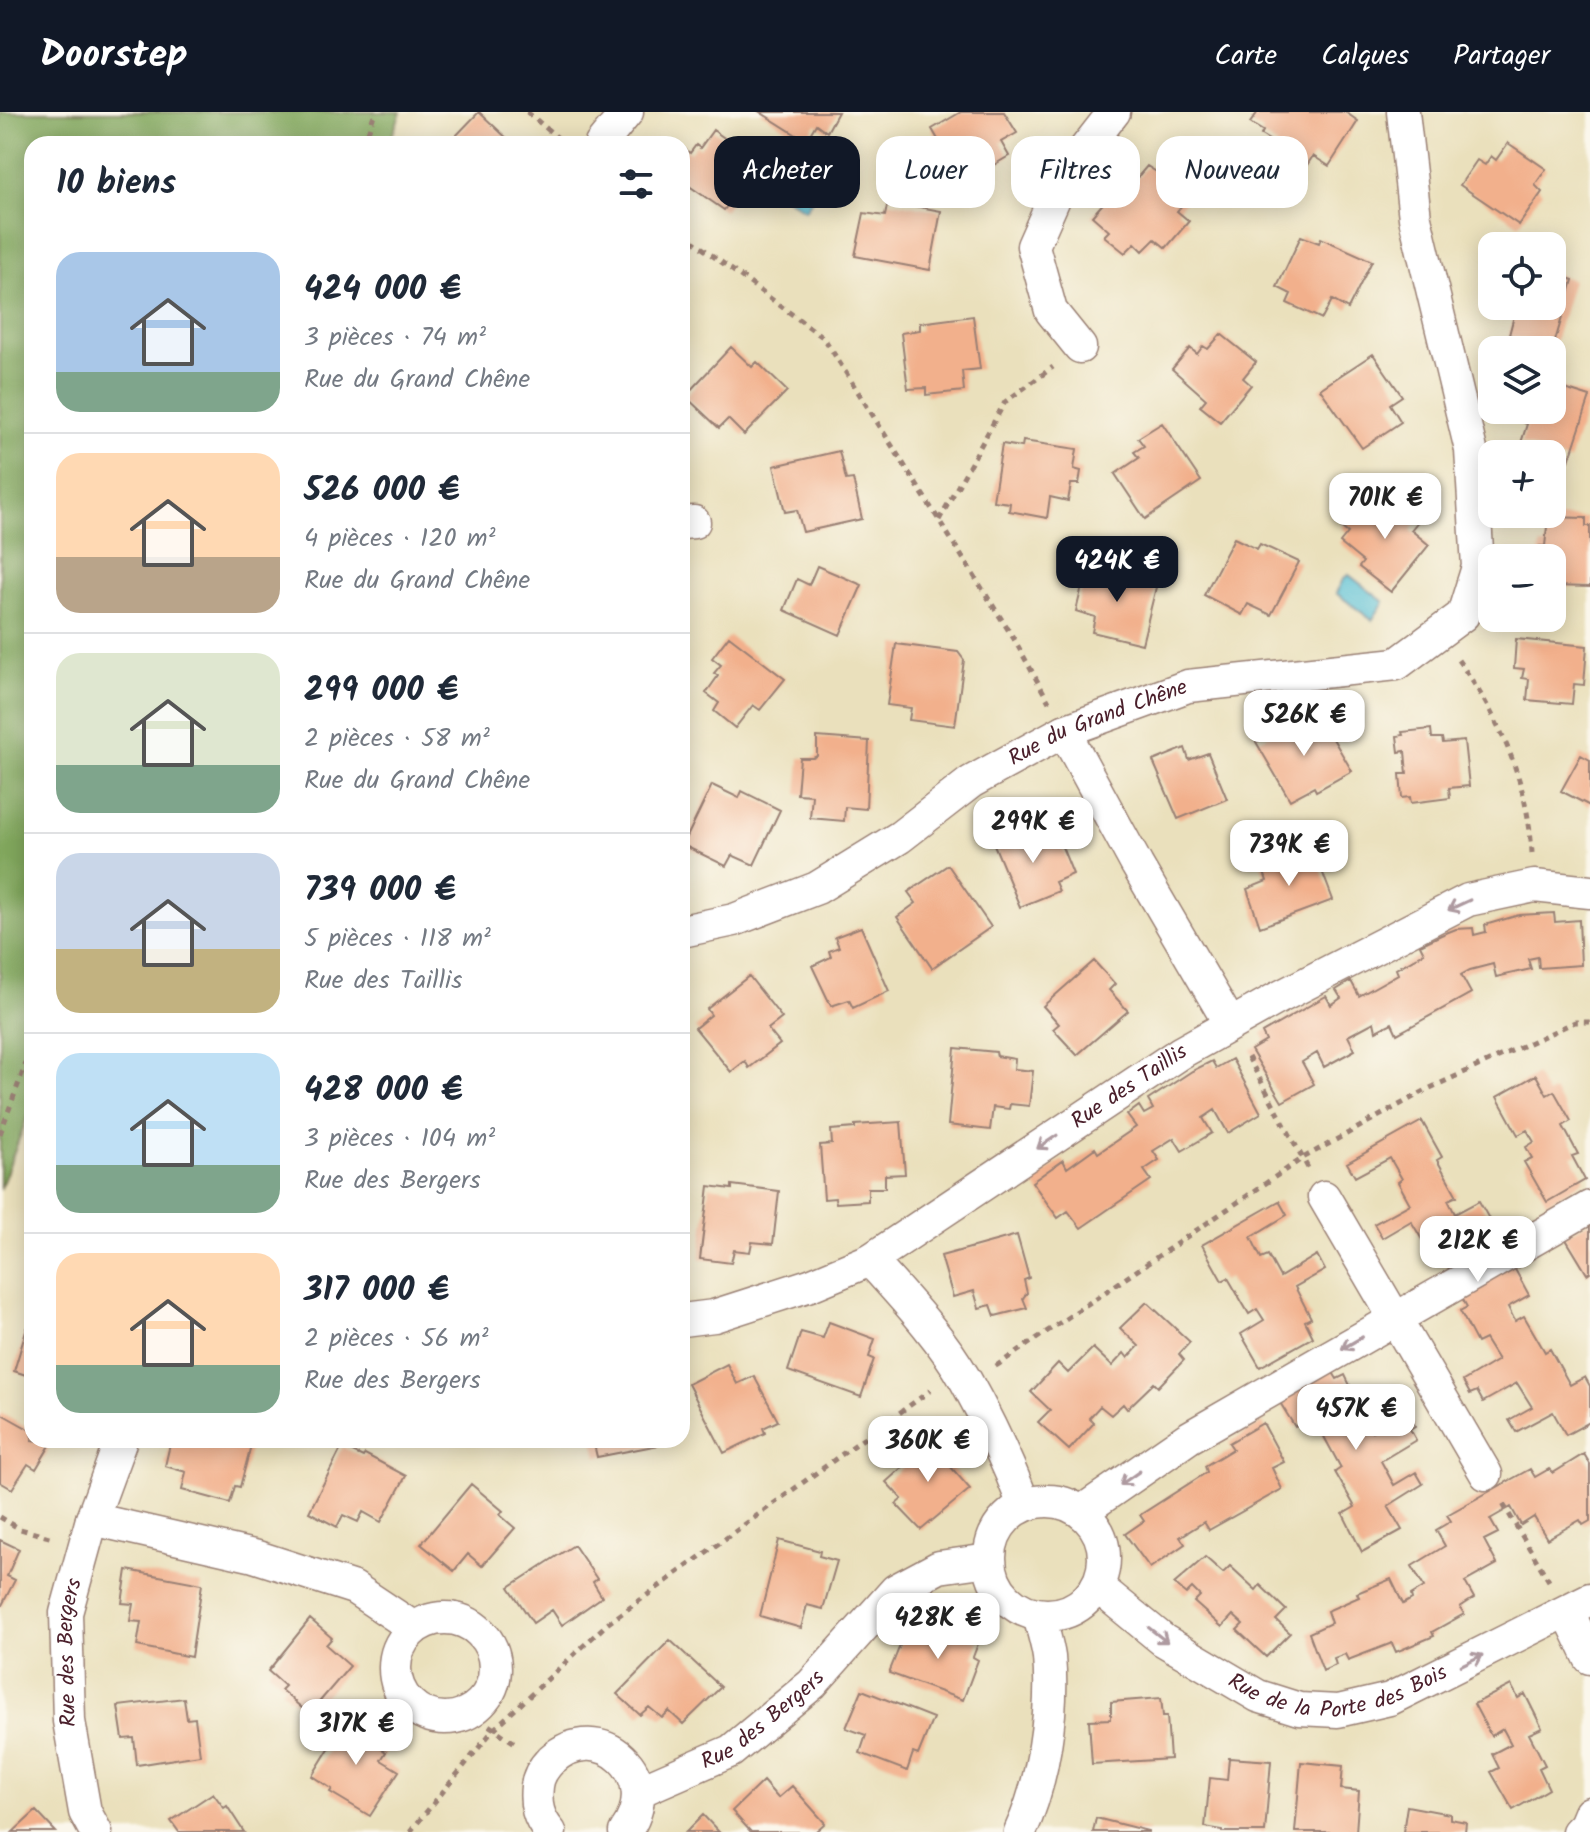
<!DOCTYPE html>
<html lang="fr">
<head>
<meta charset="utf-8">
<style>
  body { margin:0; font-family:Kalam,sans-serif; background:#f6f6f7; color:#1f2937; height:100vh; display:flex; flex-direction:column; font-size:30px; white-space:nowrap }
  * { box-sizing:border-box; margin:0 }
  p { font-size:26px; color:#747a83 }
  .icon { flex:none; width:44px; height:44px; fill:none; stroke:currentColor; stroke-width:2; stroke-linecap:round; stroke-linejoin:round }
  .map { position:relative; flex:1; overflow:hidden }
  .panel { position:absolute; left:24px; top:24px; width:666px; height:1312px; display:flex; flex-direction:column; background:#fff; border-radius:24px; box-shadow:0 4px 20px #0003 }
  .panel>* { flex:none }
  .guide { position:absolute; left:714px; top:24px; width:756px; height:72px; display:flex; gap:16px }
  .tools { position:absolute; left:1478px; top:120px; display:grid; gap:16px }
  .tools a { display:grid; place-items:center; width:88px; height:88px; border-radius:16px; background:#fff; box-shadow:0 4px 20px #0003; font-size:40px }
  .price { position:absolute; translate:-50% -68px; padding:0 18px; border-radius:16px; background:#fff; color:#222; font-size:26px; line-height:52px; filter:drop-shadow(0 2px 4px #0008) }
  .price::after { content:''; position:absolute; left:50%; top:48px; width:24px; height:18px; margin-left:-12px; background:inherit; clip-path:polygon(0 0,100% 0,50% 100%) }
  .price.active { background:#111827; color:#fff }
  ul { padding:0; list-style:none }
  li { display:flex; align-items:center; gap:24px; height:200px; padding:0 32px }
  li+li { border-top:2px solid #e0e1e3 }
  li span { display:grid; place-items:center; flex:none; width:224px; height:160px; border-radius:24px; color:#555 }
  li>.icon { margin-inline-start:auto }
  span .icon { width:96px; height:96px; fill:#fffc; stroke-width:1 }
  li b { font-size:34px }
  h2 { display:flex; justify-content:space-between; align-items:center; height:96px; padding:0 32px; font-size:34px }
  .pill { padding:0 28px; border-radius:24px; background:#fff; box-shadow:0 4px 20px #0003; font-size:28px; line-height:72px }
  .pill.active { background:#111827; color:#fff }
  header { display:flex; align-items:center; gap:48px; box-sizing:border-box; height:112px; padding:0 40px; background:#111827; color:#fff }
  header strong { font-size:38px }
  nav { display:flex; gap:44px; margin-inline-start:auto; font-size:28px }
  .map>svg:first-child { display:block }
</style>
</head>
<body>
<header>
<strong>Doorstep</strong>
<nav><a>Carte</a><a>Calques</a><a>Partager</a></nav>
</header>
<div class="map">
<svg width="1590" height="1720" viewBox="0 0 1590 1720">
  <rect width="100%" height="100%" fill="#fbf7ec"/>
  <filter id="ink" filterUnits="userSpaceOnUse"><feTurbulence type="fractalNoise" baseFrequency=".0125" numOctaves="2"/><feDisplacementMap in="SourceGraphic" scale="16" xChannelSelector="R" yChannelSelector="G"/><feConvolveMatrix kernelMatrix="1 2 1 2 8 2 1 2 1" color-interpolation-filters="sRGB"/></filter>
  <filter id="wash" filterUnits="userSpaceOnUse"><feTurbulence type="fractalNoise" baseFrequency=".006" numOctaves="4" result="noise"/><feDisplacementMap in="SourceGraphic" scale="32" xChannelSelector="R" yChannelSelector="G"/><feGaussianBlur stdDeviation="1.8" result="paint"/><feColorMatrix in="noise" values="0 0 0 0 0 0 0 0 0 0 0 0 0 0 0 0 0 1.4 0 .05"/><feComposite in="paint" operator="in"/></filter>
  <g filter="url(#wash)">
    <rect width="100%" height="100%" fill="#eae0bc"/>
    <!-- forest -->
    <path fill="#80a65c" stroke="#656244" stroke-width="2" d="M0,0H401L389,32H32V992L0,1078Z"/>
    <!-- water -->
    <path fill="#58c0d4" stroke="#517080" stroke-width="2" d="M774,48L818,79L805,98L760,69Z
      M1349,463L1384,490L1372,508L1336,481L1344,466Z"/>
    <g id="blocks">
      <!-- building -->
      <path fill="#f2b08c" d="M479,0L513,32L450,30Z
        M760,0H838L827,20L816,12L806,29Z
        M961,0H1004L1017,21L1001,30L1009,44L963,71L932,17Z
        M1258,0H1345L1358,9L1329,54L1313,44L1303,59L1272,40L1277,33L1261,23L1263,19L1250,11Z
        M713,18L750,44L740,60L748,67L724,98L682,69V35L690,41L696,33L700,36Z
        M1508,31L1546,57L1535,73L1542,80L1519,113L1460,73L1477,48L1485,53L1491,44L1496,48Z
        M1168,49L1198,74L1177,99L1189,109L1166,136L1155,127L1143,139L1135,131L1125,141L1104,124L1109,119L1092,104L1130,61L1136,67L1147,54L1158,61Z
        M888,89L941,99L930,158L855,144L864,101L885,104Z
        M1301,124L1319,131L1321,126L1372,149L1348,197L1332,188L1322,207L1287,191L1291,182L1277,175Z
        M1552,161L1573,168L1553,236L1509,223L1514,204L1499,200L1501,194H1552Z
        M973,204L980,257L962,259L964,279L926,283V276L908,277L901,221L920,218V211Z
        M1221,222L1256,250L1243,266L1251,273L1220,310L1200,294L1206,287L1172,257L1190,236L1197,242L1203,234L1208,237Z
        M731,235L752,255L757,250L787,279L744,323L728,307L719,316L685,284Z
        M1373,242L1402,284L1390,292L1401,310L1362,336L1320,277Z
        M1552,273L1590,285L1569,349L1521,331L1527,312L1516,308L1519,298H1552Z
        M1162,311L1201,369L1145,407L1115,362L1139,346L1134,340L1144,334L1138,326Z
        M1023,329L1077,337L1074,357L1081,359L1079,372H1071L1068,389L1050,385L1047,406L1009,399L1010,391L993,389L1002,332L1022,335Z
        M839,339L846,368L853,367L862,407L803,420L797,398L785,400L774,354Z
        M1382,378L1419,408L1411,418L1429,433L1391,480L1359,455L1363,450L1340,431L1348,421L1342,416L1353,401L1360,406Z
        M1548,405L1586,406V414H1590V475L1552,474V446H1539L1540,434H1545Z
        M1234,426L1257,437L1260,432L1299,450L1271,503L1248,492L1242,503L1204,483Z
        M817,454L862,473L840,523L784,498L797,467L809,473Z
        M1087,454L1157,471L1142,532L1092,520L1095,505L1076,499Z
        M729,524L785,567L760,598L753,593L735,616L714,599L719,591L706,581L718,564L714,561L721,553L712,546Z
        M1516,527L1587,534L1584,573L1574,572L1572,592L1527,588L1529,567L1522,566L1524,557L1514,556Z
        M896,532L958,540L964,548L955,614L909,608L911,596L887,593Z
        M1322,608L1352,659L1316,679L1314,675L1290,688L1256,630L1295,609L1300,620Z
        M1431,617L1432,626H1442L1443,631L1464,629L1469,674L1449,676L1450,686L1411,691L1410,685L1402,686L1400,662H1407L1405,639L1399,640L1397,624L1403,623L1402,620Z
        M817,625L869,629L866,697L845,695L844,709L810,706L812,683L797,682L800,646H813L817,644Z
        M1185,636L1189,648L1208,641L1227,687L1178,707L1153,649Z
        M1581,643L1590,648V694L1561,679Z
        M712,673L739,686L742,679L780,698L754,753L732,743L726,754L683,733Z
        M1020,719L1024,727L1033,723L1035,728L1056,720L1073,762L1055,770L1059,779L1020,795L993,730Z
        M1308,735L1314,752L1319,751L1333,788L1260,815L1247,777L1267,769L1261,752Z
        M948,753L991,815L932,856L897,805L916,791L908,780Z
        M1554,801L1555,810L1579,808L1581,853L1539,856L1538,845L1528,847L1531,857L1496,865L1493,852L1470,858L1461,863L1471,881L1408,916L1397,922L1392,911L1376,919L1374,910L1348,924L1355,938L1324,955L1317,941L1302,950L1314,972L1282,990L1251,938L1266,929L1262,921L1326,884L1331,893L1341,886L1336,878L1351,869L1359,884L1398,862L1396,857L1424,841L1420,833L1441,823L1456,817L1473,816L1474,823L1486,820L1485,813L1519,803Z
        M861,815L889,879L853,896L849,888L831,894L812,854L831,845L829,839L839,835L835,825Z
        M1094,849L1115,872L1109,878L1128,899L1077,943L1053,917L1059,912L1043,894Z
        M749,864L782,906L768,917L780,932L749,956L745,949L731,960L695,916L711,903L707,897Z
        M955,936L996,940L997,944L1015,947L1014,957L1033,959L1029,994L1010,992L1009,997L993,995L990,1018L948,1013Z
        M1232,947L1261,1001L1228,1021L1215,998L1203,1006L1212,1021L1182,1039L1174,1026L1153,1039L1159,1048L1144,1058L1151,1068L1081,1116L1068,1099L1058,1106L1032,1070L1063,1048L1067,1056L1095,1036L1098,1041L1136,1015L1127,1003L1139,994L1144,1002L1153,997L1148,988L1192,959L1212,949L1216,956Z
        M1536,963L1547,983L1554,979L1571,1009L1563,1014L1578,1042L1572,1044L1585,1068L1547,1090L1524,1050L1532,1046L1526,1035L1534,1030L1527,1018L1518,1023L1497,985Z
        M1422,1009L1442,1045L1437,1048L1457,1084L1448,1088L1455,1102L1479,1089L1497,1121L1481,1130L1497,1158L1511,1150L1529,1183L1508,1195L1515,1209L1524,1204L1545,1240L1550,1237L1570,1273L1585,1265L1590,1274V1310L1566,1323L1553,1300L1516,1320L1509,1308L1532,1295L1517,1271L1483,1290L1477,1279L1470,1282L1463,1269L1498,1248L1485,1227L1477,1231L1460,1199L1467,1195L1459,1180L1462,1178L1437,1137L1430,1141L1411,1109L1382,1126L1374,1112L1410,1092L1398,1070L1402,1067L1390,1046L1355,1065L1347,1051Z
        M901,1010L905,1062L885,1063V1076H868V1089L836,1091L835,1086L824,1087L820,1033L832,1032L831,1018L855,1016V1013Z
        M732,1073L779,1079L773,1132L752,1130L750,1140L734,1138L731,1151L700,1147L709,1074L732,1077Z
        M1279,1089L1287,1103L1251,1125L1261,1146L1268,1143L1280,1165L1317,1143L1325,1158L1295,1175L1311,1206L1305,1209L1313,1225L1260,1255L1241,1222L1264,1208L1257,1197L1249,1202L1228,1166L1222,1169L1202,1133Z
        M1590,1109V1160L1587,1162L1564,1124Z
        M1017,1123L1029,1166L1024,1168L1027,1181L1023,1186L1027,1196L995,1204L991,1193L979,1196L974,1179L953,1185L941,1144Z
        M1147,1190L1190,1230L1179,1242L1184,1248L1158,1275L1154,1271L1127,1297L1123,1292L1111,1303L1100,1294L1089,1306L1094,1311L1069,1338L1038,1310L1050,1298L1031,1280L1058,1251L1068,1261L1093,1236L1112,1254L1124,1241L1128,1246L1139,1234L1120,1216Z
        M32,1210V1265L14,1259L27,1216H29Z
        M829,1210L875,1227L869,1245L874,1247L861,1285L788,1259L801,1220L823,1226Z
        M727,1252L737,1272L754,1264L778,1309L763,1316L765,1321L724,1341L688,1272Z
        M1329,1254L1337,1267L1345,1263L1372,1319L1407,1299L1415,1314L1410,1317L1416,1328L1381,1349L1394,1373L1416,1360L1423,1372L1388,1394L1402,1418L1362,1440L1343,1402L1355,1395L1335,1360L1341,1356L1321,1319L1326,1316L1318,1303L1295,1315L1276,1284Z
        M0,1301L32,1319V1328L52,1330L36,1357L28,1352L12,1377L0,1370Z
        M1263,1311L1284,1350L1272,1356L1282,1377L1209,1418L1204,1410L1180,1425L1185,1432L1150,1456L1125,1422L1144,1409L1140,1403L1207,1360L1205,1354L1233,1337L1229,1331Z
        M937,1324L957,1347L949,1353L970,1377L921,1418L896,1392L902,1387L886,1370Z
        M171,1328H233L251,1333L240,1375L235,1374L230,1391L182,1378L186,1360L165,1354Z
        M593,1328H663L664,1332L597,1345Z
        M342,1335L363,1345L365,1342L406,1364L381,1410L363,1400L358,1410L343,1403L337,1415L309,1400Z
        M1584,1342L1590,1352V1409L1583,1413L1580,1408L1547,1427L1534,1405L1521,1413L1511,1395L1490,1407L1498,1421L1484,1428L1497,1452L1465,1470L1474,1486L1460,1495L1464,1502L1432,1520L1434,1524L1396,1540L1392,1531L1348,1548L1345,1542L1334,1546L1336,1553L1323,1559L1309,1521L1331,1511L1327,1499L1359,1485L1357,1481L1391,1467L1403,1492L1412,1487L1411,1483L1424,1475L1412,1454L1445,1434L1436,1418L1451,1409L1447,1403L1530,1357L1535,1365L1549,1357L1553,1361Z
        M471,1372L503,1399L500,1403L515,1416L482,1454L468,1442L454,1459L421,1432Z
        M0,1428L19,1437L7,1464L15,1468L0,1497Z
        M779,1428L820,1439L819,1444L837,1449L823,1497L807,1493L801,1516L760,1504Z
        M574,1433L597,1467L593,1470L602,1485L562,1513L552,1498L533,1511L509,1475Z
        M1205,1445L1223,1461L1230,1454L1256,1478L1260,1473L1286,1498L1276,1508L1290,1521L1266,1545L1237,1518L1243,1512L1233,1503L1222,1515L1194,1490L1200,1484L1192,1476L1186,1482L1174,1472Z
        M127,1458L202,1472L191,1545L137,1534L141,1510L130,1509L133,1492L122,1491Z
        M310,1507L332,1526L326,1533L350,1554L309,1602L281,1578L285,1574L268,1559Z
        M933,1513L979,1529L973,1545L978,1548L963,1588L889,1561L905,1521L926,1530Z
        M670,1528L721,1575L683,1612L669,1599L662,1606L649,1595L640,1603L617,1582Z
        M1511,1573L1518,1586L1525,1582L1542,1616L1529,1622L1545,1653L1539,1656L1549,1677L1513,1698L1491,1660L1499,1656L1492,1642L1511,1632L1503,1617L1491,1624L1474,1592Z
        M862,1578L933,1606L918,1643L913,1641L907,1659L860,1641L866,1623L846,1616Z
        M184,1586L187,1607L195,1606L200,1643L137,1653L134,1626L123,1627L118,1594Z
        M1161,1586L1163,1604H1167L1170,1647L1092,1652L1089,1608L1111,1607V1590Z
        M351,1601L380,1619L373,1631L386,1640L381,1648L399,1659L370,1704L330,1680L332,1677L312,1664Z
        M1229,1646L1271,1649L1265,1720H1223V1718L1205,1715L1210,1666L1227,1668Z
        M1301,1650L1343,1654L1341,1677L1359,1679L1356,1720H1295Z
        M763,1669L778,1686L792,1674L825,1711L815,1720H751L732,1699Z
        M213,1681L224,1696L227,1694L244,1720H179L171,1709Z
        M1407,1694L1450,1702V1707L1466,1710L1465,1720H1403Z
        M36,1699L56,1720H13Z
        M703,1703L719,1720H686Z
        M1096,1706L1148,1719V1720H1093Z"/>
    </g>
  </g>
  <g filter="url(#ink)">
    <use href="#blocks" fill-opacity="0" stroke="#9a8074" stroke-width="2"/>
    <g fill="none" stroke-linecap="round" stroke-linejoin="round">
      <defs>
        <g id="street">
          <path d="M601,32L627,0"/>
          <path d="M1080,235L1051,199L1033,134L1064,64L1114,0"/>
          <path d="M682,411L694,410"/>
          <path d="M1064,619L1137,753L1230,912"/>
          <path id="s1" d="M682,819L734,808L817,776L900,725L971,670L1064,619L1188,574L1397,552L1463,503L1478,455L1471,338L1415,106L1403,0"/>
          <path d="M1324,1085L1486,1362"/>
          <path d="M870,1148C904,1186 941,1225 966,1269C988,1308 1008,1351 1024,1393"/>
          <path id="s2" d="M682,1208L714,1204L810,1173L870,1148L1180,941L1278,886L1468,788L1534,774L1590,780"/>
          <circle cx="1047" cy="1446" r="57"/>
          <path d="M1081,1400L1188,1326L1590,1095"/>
          <path d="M92,1407L254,1444L354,1476L414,1516"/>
          <path id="s3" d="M1097,1474L1163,1528L1258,1584L1299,1597L1338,1599L1390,1587L1590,1487"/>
          <path d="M1568,1500L1590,1546"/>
          <circle cx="445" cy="1556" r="50"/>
          <path id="s4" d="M639,1679L731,1639L812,1572L896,1478L939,1455L989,1448"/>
          <path id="s5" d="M96,1720L85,1700L69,1609L66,1501L92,1407L121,1328"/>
          <path d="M550,1720C538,1706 535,1693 537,1674C538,1665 544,1655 551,1648C600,1604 666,1664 625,1720"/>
          <path d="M1020,1720C1043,1671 1054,1599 1049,1545C1047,1531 1042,1516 1039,1503"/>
          <path d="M1578,1720L1585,1713L1590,1701"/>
        </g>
      </defs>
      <!-- street casing -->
      <use href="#street" stroke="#9a8074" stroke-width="35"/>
      <!-- path -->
      <path stroke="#9a8074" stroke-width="5" stroke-dasharray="6 6" stroke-linecap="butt" d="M527,0L565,32
        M364,32L375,0
        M682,121L824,226L1014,527L1049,590
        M939,408L1005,290L1053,255
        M1458,548C1500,606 1528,670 1532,741
        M1248,945L1308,1056
        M0,1022L32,935
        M996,1254L1303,1046L1430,976L1575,910H1590
        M1503,1392L1549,1469
        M0,1405L20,1417L53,1426
        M469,1600L518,1633
        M410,1720L494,1617L607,1512L931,1278"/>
      <!-- street -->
      <use href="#street" stroke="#fff" stroke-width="32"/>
    </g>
    <!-- one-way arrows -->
    <defs><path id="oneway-shaft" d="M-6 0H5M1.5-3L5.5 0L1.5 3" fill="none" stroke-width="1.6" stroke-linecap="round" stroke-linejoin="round" transform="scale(2)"/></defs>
    <g stroke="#ae9aa0">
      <use href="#oneway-shaft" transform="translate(1459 793) rotate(155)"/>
      <use href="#oneway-shaft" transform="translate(1047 1030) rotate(146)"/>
      <use href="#oneway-shaft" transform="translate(1352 1231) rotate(150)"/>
      <use href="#oneway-shaft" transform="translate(1130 1366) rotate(145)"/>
      <use href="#oneway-shaft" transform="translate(1158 1523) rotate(38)"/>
      <use href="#oneway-shaft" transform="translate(1472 1548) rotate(-26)"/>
    </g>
  </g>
  <g text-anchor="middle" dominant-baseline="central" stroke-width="6" stroke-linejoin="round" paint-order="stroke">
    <!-- street labels -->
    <g font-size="22" fill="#4a1f2b" stroke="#fbf7ec">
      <text stroke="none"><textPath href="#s1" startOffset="470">Rue du Grand Chêne</textPath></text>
      <text stroke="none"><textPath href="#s2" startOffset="510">Rue des Taillis</textPath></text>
      <text stroke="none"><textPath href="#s5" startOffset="184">Rue des Bergers</textPath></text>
      <text stroke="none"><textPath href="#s3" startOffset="278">Rue de la Porte des Bois</textPath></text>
      <text stroke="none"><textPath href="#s4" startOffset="144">Rue des Bergers</textPath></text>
    </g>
  </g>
</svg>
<div class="tools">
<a><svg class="icon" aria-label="locate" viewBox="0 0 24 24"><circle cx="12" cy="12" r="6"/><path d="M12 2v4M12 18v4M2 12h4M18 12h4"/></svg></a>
<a><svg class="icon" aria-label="layers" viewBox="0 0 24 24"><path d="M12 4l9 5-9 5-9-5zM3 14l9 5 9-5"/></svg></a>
<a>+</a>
<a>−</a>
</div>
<b class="price" style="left:1385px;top:429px">701K €</b>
<b class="price active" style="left:1117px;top:492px">424K €</b>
<b class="price" style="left:1304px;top:646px">526K €</b>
<b class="price" style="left:1033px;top:753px">299K €</b>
<b class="price" style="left:1289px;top:776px">739K €</b>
<b class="price" style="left:1478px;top:1172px">212K €</b>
<b class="price" style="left:1356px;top:1340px">457K €</b>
<b class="price" style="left:928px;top:1372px">360K €</b>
<b class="price" style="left:938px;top:1549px">428K €</b>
<b class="price" style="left:356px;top:1655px">317K €</b>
<div class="guide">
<a class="pill active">Acheter</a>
<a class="pill">Louer</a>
<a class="pill">Filtres</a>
<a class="pill">Nouveau</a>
</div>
<section class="panel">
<h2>10 biens<svg class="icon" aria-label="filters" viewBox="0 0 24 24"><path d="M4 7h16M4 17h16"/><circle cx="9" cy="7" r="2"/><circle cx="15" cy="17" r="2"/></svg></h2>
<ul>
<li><span style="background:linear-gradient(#a9c7e8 75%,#7fa58c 0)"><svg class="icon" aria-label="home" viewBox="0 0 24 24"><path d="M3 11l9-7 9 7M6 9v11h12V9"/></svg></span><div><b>424 000 €</b><p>3 pièces · 74 m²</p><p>Rue du Grand Chêne</p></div></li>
<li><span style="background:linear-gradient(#ffd9b3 65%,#b9a48a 0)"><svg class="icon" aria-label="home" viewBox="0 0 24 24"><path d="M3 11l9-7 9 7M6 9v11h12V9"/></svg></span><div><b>526 000 €</b><p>4 pièces · 120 m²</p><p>Rue du Grand Chêne</p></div></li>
<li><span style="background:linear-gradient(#dfe7d0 70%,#7fa58c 0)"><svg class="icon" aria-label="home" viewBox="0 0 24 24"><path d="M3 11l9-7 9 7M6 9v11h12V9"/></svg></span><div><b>299 000 €</b><p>2 pièces · 58 m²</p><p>Rue du Grand Chêne</p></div></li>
<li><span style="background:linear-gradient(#c9d6e8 60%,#c2b280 0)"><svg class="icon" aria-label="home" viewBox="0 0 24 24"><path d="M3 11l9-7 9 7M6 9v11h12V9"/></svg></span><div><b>739 000 €</b><p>5 pièces · 118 m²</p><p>Rue des Taillis</p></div></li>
<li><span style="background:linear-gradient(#bfe0f5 70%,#7fa58c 0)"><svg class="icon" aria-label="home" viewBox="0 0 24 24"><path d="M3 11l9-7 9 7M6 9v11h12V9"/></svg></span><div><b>428 000 €</b><p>3 pièces · 104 m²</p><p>Rue des Bergers</p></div></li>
<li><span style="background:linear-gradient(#ffd9b3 70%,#7fa58c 0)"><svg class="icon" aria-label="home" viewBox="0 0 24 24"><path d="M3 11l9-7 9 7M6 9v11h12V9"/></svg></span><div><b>317 000 €</b><p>2 pièces · 56 m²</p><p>Rue des Bergers</p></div></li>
</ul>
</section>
</div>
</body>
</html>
